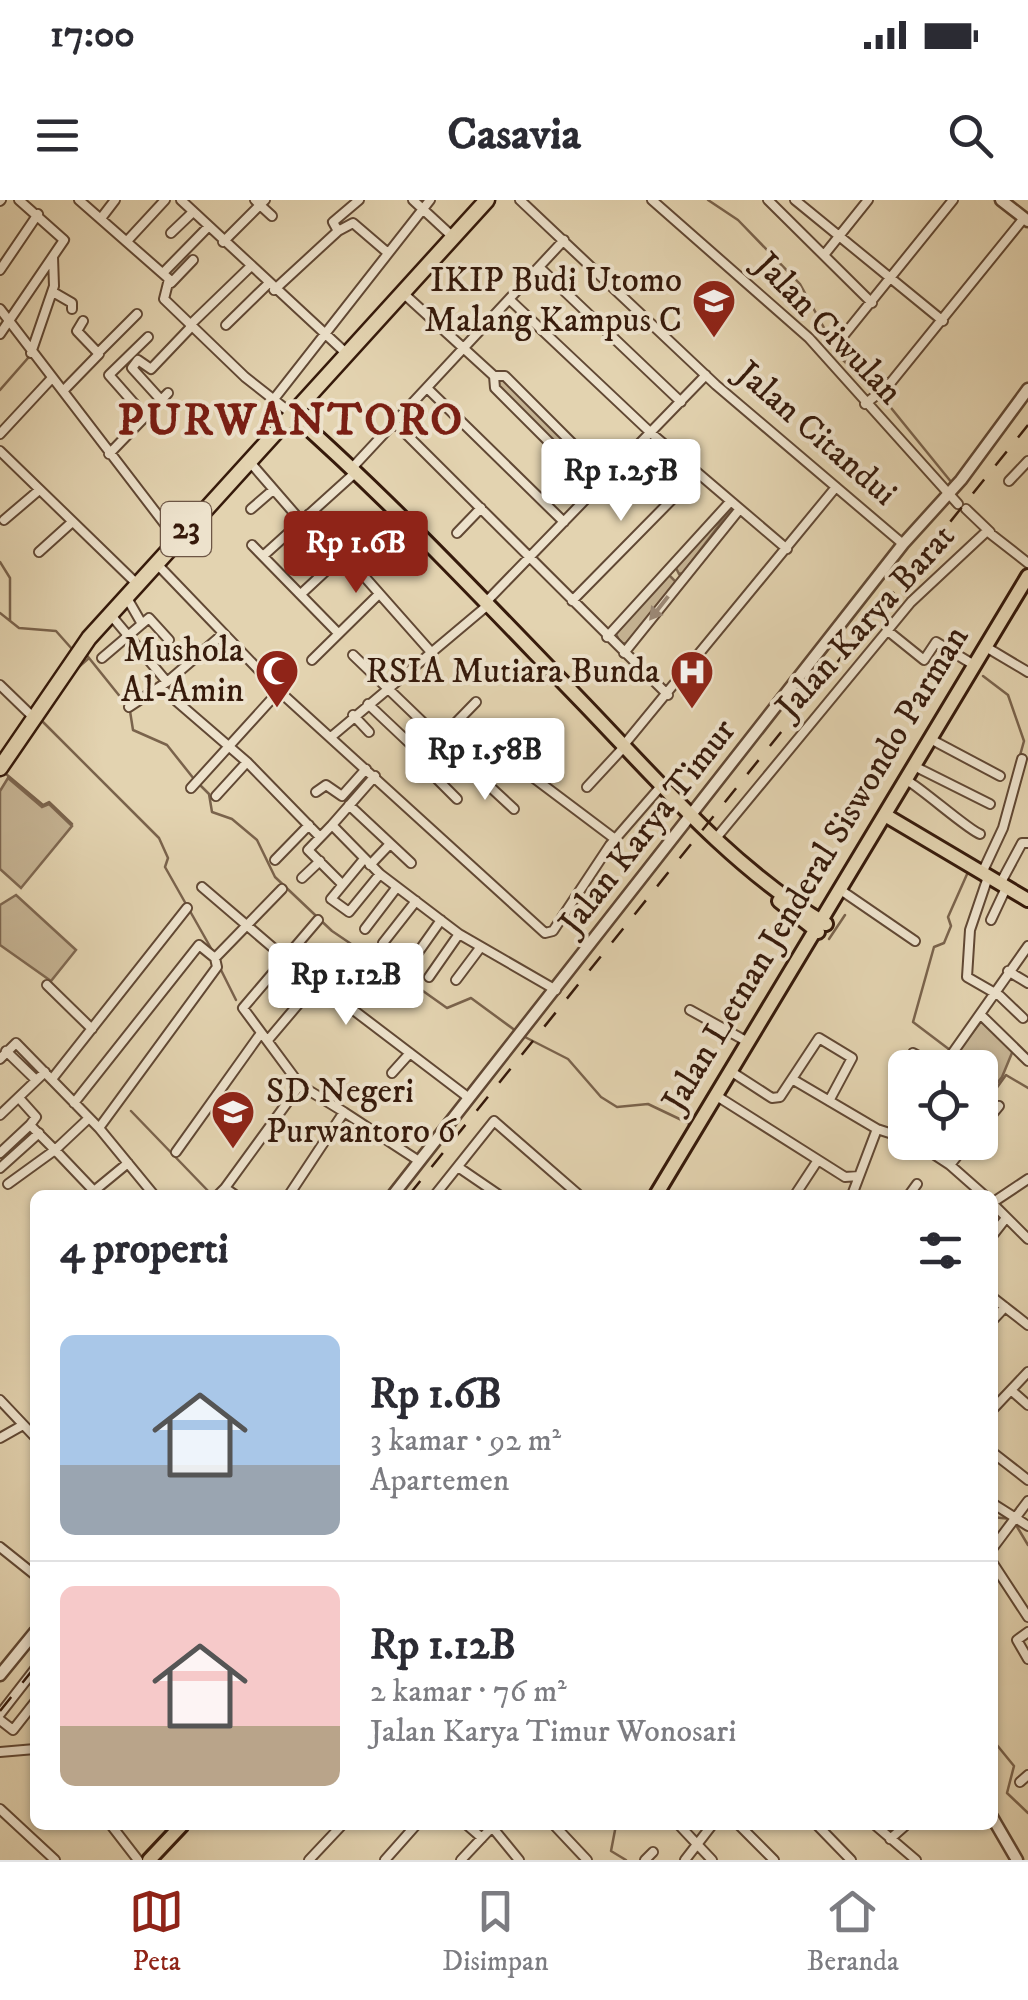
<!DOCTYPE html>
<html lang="id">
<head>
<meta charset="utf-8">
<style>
  body { margin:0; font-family:"IM FELL DW Pica",serif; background:#f7f7f7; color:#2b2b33; height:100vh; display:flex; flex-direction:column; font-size:38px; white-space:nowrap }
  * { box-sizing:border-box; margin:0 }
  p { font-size:32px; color:#7c7c81 }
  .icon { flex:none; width:55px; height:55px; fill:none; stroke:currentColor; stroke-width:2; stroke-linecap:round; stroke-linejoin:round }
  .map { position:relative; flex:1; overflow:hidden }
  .drawer { position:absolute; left:30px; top:990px; width:968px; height:640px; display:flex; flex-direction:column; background:#fff; border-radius:15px; box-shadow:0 2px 8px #0004 }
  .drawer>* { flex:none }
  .fabs { position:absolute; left:888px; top:850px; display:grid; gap:20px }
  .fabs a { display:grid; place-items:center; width:110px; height:110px; border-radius:15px; background:#fff; box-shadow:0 2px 8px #0004; font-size:50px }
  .price { position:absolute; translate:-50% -85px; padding:0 22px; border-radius:10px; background:#fff; color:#222; font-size:32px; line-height:65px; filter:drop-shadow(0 2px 5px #0008) }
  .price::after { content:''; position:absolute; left:50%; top:60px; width:30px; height:22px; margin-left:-15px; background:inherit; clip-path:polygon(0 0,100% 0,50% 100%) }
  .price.on { background:#8f2418; color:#fff }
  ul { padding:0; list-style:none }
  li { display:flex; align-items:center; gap:30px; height:250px; padding:0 30px }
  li+li { border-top:2px solid #e1e1e2 }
  li span { display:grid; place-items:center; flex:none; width:280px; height:200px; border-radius:15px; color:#555 }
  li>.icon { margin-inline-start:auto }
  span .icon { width:120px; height:120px; fill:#fffc; stroke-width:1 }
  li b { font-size:42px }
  h2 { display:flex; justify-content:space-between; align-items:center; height:120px; padding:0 30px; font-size:42px }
  .status { display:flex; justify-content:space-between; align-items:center; height:70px; padding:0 50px; background:#fff; direction:ltr }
  .status svg { height:28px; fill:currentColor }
  header { display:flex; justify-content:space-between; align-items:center; height:130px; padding:0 30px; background:#fff; font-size:45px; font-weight:700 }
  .dock { display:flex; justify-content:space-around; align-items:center; height:140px; border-top:2px solid #e1e1e2; background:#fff; font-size:28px; color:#7c7c81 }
  .dock a { display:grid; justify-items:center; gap:5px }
  .dock .on { color:#8f2418 }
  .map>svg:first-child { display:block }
</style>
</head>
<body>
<div class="status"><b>17:00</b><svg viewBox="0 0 49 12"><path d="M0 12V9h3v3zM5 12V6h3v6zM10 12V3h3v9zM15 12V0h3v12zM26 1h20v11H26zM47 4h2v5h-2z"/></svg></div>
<header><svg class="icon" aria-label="menu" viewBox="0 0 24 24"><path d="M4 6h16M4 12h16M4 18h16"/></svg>Casavia<svg class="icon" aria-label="search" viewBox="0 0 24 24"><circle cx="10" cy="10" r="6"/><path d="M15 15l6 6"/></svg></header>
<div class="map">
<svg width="1028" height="1660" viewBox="0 0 1028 1660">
  <rect width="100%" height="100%" fill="#e3d3b0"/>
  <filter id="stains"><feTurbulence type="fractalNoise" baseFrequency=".002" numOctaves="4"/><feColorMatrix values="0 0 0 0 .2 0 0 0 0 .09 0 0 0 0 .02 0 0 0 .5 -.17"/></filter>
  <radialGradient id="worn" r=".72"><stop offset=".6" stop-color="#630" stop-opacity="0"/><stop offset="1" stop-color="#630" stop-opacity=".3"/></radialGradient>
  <!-- green -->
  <path fill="#c6b494" stroke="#7e6750" stroke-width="2.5" d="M504,178L570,243L569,252L562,251L497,187L496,180Z
    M732,308L683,373L679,374L675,366Z
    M668,374L676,382L627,443L621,444L616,434Z
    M8,578L42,607L49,604L72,626L21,688L0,669V591Z
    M16,695L76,750L51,781L0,745V705Z
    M983,819L1014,848L1002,877L980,904V868H945Z"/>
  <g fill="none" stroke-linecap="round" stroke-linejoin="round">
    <!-- stream -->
    <path stroke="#7a634c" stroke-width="2.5" d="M708,0L738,20L800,84L840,157L876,192
      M0,190L28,158
      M883,198L952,283
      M0,362L10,378V420
      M0,413L19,428L56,431L72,449
      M85,453L126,504
      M73,472L89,458
      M983,476L1008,495L1024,541L1019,559
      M130,511L133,530L167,545L194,579
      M40,519L159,638L168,658L165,667L212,750
      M6,574L43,605L49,602L72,624
      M200,585L209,594L212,612L232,619L257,640L275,677L332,731L363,752L375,771L423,791L447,808L471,798L516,831
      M1010,587L1016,566
      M829,739L845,715
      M219,766L236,800
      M523,836L568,859L601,897L617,907L648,904L690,924
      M950,850L913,822L934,747L944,743L951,726L948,717L968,672
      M957,854L969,868
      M980,880L993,893L1006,875L1028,888
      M131,911L212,995
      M992,1317L1011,1319
      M1016,1325L1028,1345
      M992,1539L1014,1566L1007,1593L1028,1613
      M616,1625L611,1651L626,1660"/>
    <defs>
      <path id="minor" d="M79,0L169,79L164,99L245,177L292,214
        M181,0L347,154
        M265,0L260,5L272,16
        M413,0L454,38
        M520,0L716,185L903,344
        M652,0L809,138L958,304
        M768,0L872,103
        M795,0L943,121
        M0,1L1,0
        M102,17L115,0
        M338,31L353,23L388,53
        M171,33L193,12
        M128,40L165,0
        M223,42L260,5L255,0
        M824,55L868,0
        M539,67L681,202
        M0,70L38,14
        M163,73L208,27
        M171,83L193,60
        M274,90L338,31L333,22L359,0
        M53,92L72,103V109
        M403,93L494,176H505L573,244L575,256
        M510,100L651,233L787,349
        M0,109L177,340
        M190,125L250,67
        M226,125L268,84
        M0,134L64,40L19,0
        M99,152L137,114
        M31,153L54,86L53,57
        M494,176L495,188L560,253L575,256L602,282
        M888,186L848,154L840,140L953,0
        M427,188L564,322
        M63,191L99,154L77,131L83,121
        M274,199L430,0
        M161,200L132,168L138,160L151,169L191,127
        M865,204L888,186L1024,18
        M146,217L109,175L148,137
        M395,223L668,495
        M0,234L52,178
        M0,251L136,383
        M109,254L168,193
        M249,261L301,321
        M352,268L564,40
        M1009,281L1028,261
        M251,309L273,290
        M966,309L990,332
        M309,314L431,452
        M4,320L38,291
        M457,333L481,308
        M252,345L338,433
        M39,352L70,324
        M263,356L356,272
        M156,363L279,491L545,733L553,731L610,645L662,585
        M301,394L345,353
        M127,398L142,424
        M572,401L697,274
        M486,402L706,175
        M110,414L167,482
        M888,431L924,460L936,442L974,465
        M607,437L730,302
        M991,450L1028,472
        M624,453L739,310
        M353,455L487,584L510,560L615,639
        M102,458L149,418L169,440
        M312,460L379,394
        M0,485L32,516
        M160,487L247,562L320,637
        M368,504L421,554V563L457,599
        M129,507L167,482L223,434
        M353,515L369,532
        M331,537L488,405
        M440,539L476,502
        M936,542L1000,576
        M623,546L836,287
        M471,569L491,547
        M920,569L990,604
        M911,583C928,594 970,631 980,634
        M487,584L514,609
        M587,587L624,547
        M191,588L279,491
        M316,592L326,585L342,596L366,569
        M216,596L247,562
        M349,605L411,663
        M332,625L375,576
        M717,637L911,402L987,331L1028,363
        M364,659L331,699L349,712L380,674
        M275,660L309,625
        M370,665L389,645
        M982,673L1003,628L1022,559
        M988,677L970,730L967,777L1000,796L1023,818
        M302,678L320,661
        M342,684L308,650L332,625L380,674L459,734L556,790
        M1000,684L1022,643H1028
        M202,687L285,758L469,898
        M845,693L915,741
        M991,720L1006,688
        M365,729L397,687
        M383,743L416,701
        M407,768L441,720
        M1008,771L1028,783
        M429,777L459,734
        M456,780L480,748
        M47,785L92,829
        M321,785L346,755
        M690,810L746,841
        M982,816L1028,861
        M268,840L317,782
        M6,851L36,880
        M913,853L941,868
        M0,859L16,843L99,928L154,995
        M942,868L1028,746
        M392,873L410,853
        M735,874L772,898L780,897L819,838L852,858L829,901
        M52,879L187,708
        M792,879L877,929L905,938
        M300,885L243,808L318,720
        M19,898L36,917L30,925
        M720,898L845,977L859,976
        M74,903L199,745L215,758
        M344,912L419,961
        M0,915L45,872
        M99,928L217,767L215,758L282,689
        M980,929L999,906
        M895,934L905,920
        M915,942L950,965L984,995
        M176,952L261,833
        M0,953L30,925L55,950L89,918
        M950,965L968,942
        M458,967L499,995
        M0,968L39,933
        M1028,979L992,1003L1028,1039
        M8,984L55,950L94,991L128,963
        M225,988L300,885L344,912L289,995
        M218,995L225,988L235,995
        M435,995L494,921L579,995
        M795,995L818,960
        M852,995L877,929
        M909,995L917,984
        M992,1036L1006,1018
        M992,1097L1028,1125
        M992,1121L1005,1107
        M1012,1191L1028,1205
        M0,1200L35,1237
        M992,1210L1028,1172
        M0,1238L23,1225
        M992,1252L1028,1280
        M992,1303L1028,1326
        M0,1347L35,1375
        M992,1349L1028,1301
        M992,1362L1028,1417
        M1028,1432L1017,1440L1028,1459
        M0,1514L35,1469
        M0,1520L13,1530L35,1502
        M0,1552L35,1549
        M1020,1582L1028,1575
        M0,1609L55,1660
        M111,1625L138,1660
        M467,1625L482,1638
        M554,1625L587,1660
        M679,1625L712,1660
        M739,1625L774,1660
        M817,1625L851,1660
        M875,1625L916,1660
        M492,1627L519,1660
        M890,1639L906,1625
        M309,1660L342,1625
        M385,1660L416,1625
        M461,1660L494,1625
        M645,1660L653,1652
        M685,1660L712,1625"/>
      <path id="tertiary" d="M1001,0L1028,21
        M393,995L903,344L961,280L1028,189
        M0,1475L35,1432
        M992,1617L1017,1660"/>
      <path id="primary" d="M292,214C395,305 489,406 584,504C658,581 733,669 826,724
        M890,618L1028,700
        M779,701L818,732
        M656,995L1028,376
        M149,1660L182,1625"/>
      <path id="trunk" d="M0,568L89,438L487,0"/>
    </defs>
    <!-- minor casing -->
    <use href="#minor" stroke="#614834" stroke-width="12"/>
    <!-- tertiary casing -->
    <use href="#tertiary" stroke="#614834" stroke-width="15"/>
    <!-- primary casing -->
    <use href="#primary" stroke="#361a0b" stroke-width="18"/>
    <!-- trunk casing -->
    <use href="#trunk" stroke="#361a0b" stroke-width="19"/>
    <!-- minor -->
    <use href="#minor" stroke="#ede2cc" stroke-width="8"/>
    <!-- tertiary -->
    <use href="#tertiary" stroke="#ede2cc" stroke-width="10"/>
    <!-- primary -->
    <use href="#primary" stroke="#e3d3b0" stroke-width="12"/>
    <!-- trunk -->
    <use href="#trunk" stroke="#e3d3b0" stroke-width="14"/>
    <!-- rail -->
    <path stroke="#361a0b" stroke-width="2.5" stroke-dasharray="18 18" stroke-linecap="butt" d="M409,995L1028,225
      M0,1511L35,1467"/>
  </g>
  <!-- one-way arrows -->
  <defs><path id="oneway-solid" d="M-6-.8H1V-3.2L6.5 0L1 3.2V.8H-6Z" transform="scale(2.5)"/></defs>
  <use fill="#9b8875" href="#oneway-solid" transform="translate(659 408) rotate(128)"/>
  <!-- icons -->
  <defs>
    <symbol id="university-pin" viewBox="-11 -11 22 30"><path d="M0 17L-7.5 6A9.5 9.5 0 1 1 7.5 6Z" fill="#8f2418" stroke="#ede2cc"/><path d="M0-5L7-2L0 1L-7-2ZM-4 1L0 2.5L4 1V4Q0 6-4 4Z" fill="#fff"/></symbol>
    <symbol id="mosque-pin" viewBox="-11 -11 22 30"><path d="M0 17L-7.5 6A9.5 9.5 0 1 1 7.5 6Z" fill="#8f2418" stroke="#ede2cc"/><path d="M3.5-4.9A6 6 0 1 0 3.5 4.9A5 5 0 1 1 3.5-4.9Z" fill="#fff"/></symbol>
    <symbol id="hospital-pin" viewBox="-11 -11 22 30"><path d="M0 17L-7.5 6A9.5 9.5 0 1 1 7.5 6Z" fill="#8f2418" stroke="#ede2cc"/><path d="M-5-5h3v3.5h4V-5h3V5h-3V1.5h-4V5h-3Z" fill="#fff"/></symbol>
    <symbol id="school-pin" viewBox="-11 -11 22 30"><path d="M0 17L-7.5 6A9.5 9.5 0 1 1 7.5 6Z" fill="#8f2418" stroke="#ede2cc"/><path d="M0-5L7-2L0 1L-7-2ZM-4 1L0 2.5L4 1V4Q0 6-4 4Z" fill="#fff"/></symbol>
  </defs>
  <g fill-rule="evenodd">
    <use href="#university-pin" x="689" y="76" width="50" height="68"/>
    <use href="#mosque-pin" x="252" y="446" width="50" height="68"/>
    <use href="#hospital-pin" x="667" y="447" width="50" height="68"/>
    <use href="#school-pin" x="208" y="887" width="50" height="68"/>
  </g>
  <g text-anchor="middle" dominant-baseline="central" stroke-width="8" stroke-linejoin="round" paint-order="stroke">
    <!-- shield labels -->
    <rect fill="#ede2cc" stroke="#6d5645" stroke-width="2.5" x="161" y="302" width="50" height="54" rx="8"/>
    <g font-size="32" font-weight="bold" fill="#361a0b">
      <text x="186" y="329">23</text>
    </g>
    <!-- poi labels -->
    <g font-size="35" fill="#361a0b" stroke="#ede2cc" text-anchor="end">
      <text x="682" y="81">IKIP Budi Utomo<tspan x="682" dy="40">Malang Kampus C</tspan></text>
      <text x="244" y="451">Mushola<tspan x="244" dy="40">Al-Amin</tspan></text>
      <text x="660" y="472">RSIA Mutiara Bunda</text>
      <text x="266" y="892" text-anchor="start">SD Negeri<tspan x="266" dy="40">Purwantoro 6</tspan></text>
    </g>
    <!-- street labels -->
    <g font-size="35" fill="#361a0b" stroke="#ede2cc">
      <text transform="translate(828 129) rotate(46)">Jalan Ciwulan</text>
      <text transform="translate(816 234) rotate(41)">Jalan Citandui</text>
      <text transform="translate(866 422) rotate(-48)">Jalan Karya Barat</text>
      <text transform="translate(648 627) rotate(-52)">Jalan Karya Timur</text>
      <text transform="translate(816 669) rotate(-59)">Jalan Letnan Jenderal Siswondo Parman</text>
    </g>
    <!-- district labels -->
    <g font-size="45" font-weight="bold" letter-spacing="2.5" fill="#7a1f14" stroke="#ede2cc">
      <text x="291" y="221">PURWANTORO</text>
    </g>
  </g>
  <rect width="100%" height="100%" filter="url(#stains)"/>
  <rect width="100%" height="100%" fill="url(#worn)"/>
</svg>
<div class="fabs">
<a><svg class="icon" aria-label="locate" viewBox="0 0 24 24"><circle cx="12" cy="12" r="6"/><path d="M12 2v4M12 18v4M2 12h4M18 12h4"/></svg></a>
</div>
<b class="price" style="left:621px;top:324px">Rp 1.25B</b>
<b class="price on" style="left:356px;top:396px">Rp 1.6B</b>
<b class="price" style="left:485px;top:603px">Rp 1.58B</b>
<b class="price" style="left:346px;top:828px">Rp 1.12B</b>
<section class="drawer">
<h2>4 properti<svg class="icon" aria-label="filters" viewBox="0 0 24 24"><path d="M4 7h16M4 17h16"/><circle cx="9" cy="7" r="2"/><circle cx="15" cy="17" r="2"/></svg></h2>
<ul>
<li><span style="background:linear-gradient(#a9c7e8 65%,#9aa5b1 0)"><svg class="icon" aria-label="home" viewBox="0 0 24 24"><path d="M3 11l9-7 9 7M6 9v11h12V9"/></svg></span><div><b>Rp 1.6B</b><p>3 kamar · 92 m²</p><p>Apartemen</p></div></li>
<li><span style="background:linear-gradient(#f6c9c9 70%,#b9a48a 0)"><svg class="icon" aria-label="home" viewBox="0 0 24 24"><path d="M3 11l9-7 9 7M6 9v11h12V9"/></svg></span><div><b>Rp 1.12B</b><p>2 kamar · 76 m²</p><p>Jalan Karya Timur Wonosari</p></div></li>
</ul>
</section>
</div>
<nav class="dock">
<a class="on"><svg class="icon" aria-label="map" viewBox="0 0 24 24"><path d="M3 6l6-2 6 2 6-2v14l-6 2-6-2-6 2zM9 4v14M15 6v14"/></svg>Peta</a>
<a><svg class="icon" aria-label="saved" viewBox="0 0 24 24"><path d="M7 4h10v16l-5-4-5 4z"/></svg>Disimpan</a>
<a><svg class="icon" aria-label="home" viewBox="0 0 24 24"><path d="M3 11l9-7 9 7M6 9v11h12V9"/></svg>Beranda</a>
</nav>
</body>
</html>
